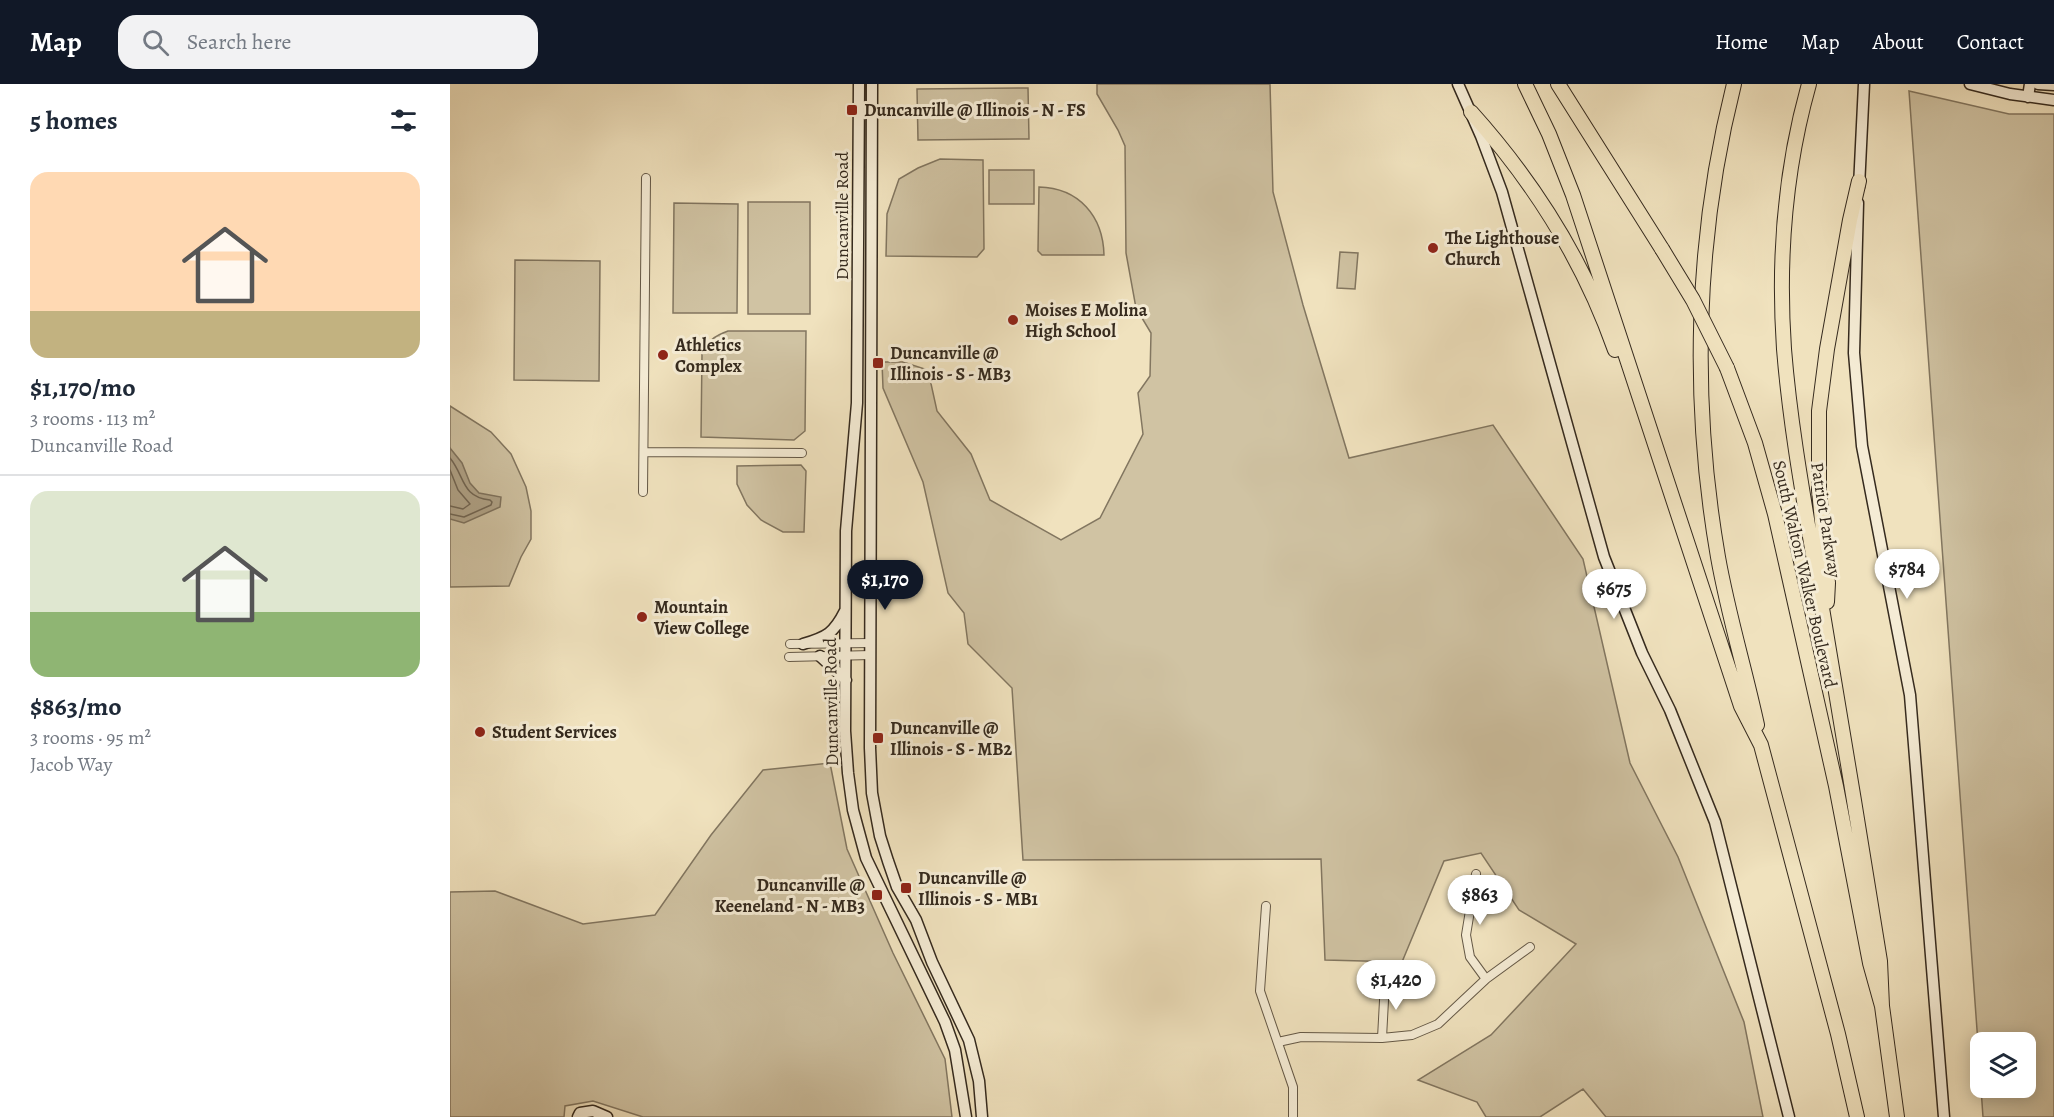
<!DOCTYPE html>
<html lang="en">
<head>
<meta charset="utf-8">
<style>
  body { margin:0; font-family:Alegreya,serif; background:#f2f2f3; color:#1f2937; height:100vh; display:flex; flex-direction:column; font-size:22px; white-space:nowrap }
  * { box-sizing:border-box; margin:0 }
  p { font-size:20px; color:#747a83 }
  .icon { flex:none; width:33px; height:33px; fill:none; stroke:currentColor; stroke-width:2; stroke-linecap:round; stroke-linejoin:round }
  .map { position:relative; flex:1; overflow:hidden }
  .side { display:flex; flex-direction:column; background:#fff; width:450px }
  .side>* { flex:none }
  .buttons { position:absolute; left:1520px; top:948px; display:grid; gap:12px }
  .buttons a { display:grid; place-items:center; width:66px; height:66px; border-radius:12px; background:#fff; box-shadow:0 3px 15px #0003; font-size:30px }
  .price { position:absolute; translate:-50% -51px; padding:0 14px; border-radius:21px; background:#fff; color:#222; font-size:20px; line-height:39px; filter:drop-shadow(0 2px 3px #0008) }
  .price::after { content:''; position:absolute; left:50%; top:36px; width:18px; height:14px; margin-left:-9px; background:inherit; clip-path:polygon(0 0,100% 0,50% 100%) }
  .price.on { background:#111827; color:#fff }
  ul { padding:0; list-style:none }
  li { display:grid; align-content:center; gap:12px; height:318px; padding:0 30px }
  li+li { border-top:2px solid #e0e1e3 }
  li span { display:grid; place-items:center; height:186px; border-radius:18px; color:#555 }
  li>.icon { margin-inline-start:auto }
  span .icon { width:108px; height:108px; fill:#fffc; stroke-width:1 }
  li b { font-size:26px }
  h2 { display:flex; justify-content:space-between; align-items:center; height:72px; padding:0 30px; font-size:26px }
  header { display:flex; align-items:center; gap:36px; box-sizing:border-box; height:84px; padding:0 30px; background:#111827; color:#fff }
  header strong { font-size:28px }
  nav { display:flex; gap:33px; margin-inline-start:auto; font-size:21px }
  .search { width:420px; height:54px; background:#f2f2f3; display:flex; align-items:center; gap:15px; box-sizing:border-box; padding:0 21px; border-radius:18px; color:#747a83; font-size:22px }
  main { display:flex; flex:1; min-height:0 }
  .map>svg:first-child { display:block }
</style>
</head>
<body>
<header>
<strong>Map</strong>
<div class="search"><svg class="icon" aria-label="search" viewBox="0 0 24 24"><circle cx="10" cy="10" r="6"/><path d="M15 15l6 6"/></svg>Search here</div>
<nav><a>Home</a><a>Map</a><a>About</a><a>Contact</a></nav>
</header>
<main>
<section class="side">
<h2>5 homes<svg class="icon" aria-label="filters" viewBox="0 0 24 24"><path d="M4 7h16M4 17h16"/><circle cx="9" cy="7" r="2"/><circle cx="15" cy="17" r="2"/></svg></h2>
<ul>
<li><span style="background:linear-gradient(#ffd9b3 75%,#c2b280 0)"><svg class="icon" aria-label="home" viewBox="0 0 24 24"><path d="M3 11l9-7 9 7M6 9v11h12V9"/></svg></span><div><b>$1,170/mo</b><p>3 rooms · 113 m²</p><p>Duncanville Road</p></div></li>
<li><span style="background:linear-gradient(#dfe7d0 65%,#8fb573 0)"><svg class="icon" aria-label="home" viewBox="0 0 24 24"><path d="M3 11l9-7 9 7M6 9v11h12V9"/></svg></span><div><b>$863/mo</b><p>3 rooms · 95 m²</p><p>Jacob Way</p></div></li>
</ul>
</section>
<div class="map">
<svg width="1604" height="1033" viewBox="0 0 1604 1033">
  <rect width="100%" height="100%" fill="#f0e2be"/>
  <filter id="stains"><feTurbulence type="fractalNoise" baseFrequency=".00333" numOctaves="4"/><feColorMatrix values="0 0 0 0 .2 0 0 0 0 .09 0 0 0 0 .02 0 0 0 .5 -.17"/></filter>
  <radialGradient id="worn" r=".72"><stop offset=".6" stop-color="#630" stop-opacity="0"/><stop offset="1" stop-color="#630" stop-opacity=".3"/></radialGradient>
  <!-- green -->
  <path fill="#d0c3a3" stroke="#827660" stroke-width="1.5" d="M647,0H820L823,108L853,221L899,374L1043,341L1133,475L1180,679L1228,773L1294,938L1313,1033H1156L1133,1005L1090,1033H1036L1027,1018L968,996L1041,951L1126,860L1069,826L1031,769L994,777L952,878L875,876L871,775L573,776L562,604L518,560L514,529L498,509L473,398L433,304L432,278H453L478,286L487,327L521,370L540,416L611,456L650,434L693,350L688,309L700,292L701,249L686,224L676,169L675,62L668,46L647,10Z
    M578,4L579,55L468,56L467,5Z
    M1459,7L1559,30H1604V1033H1533L1531,1004H1575V958H1530V987Z
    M490,75L533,76L534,165L527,173L436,172L437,130L449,95L468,84Z
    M539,86H584V120H539Z
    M589,103C629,104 653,132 654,171H592L588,167Z
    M298,118H360V230H298Z
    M224,119L288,120L287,229H223Z
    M890,168L908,169L905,205L887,204Z
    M65,176L150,177L149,297L64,296Z
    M278,247H356L355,347L344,356L251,353L252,270C258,257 264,252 278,247Z
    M0,322L41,348L61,370L76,403L81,427V455L71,473L59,502L0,503Z
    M351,381L356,387L354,448H333L311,436L297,421L287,400V382Z
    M380,679L397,765L443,869L495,975L502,1033H193L143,1017L115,1022L114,1033H0V808L45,807L133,840L205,831L261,751L313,686Z"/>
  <!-- water -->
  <path fill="#b0a388" stroke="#7f735e" stroke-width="1.5" d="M0,364L12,379L20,399L29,409L51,413L50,423L14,439L0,435Z"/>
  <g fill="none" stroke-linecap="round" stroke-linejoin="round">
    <!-- shore -->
    <path stroke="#726653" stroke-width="1.5" d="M0,374C15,392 11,413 40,416L42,418L41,421L14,433L0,430
      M0,386L8,406L20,420L13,425L0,422"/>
    <defs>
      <path id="street" d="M194,368L352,369
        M193,408L196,94
        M340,560L421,559
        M339,573L421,571
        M1026,790L1016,851L1020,873L1036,895
        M816,822L810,907L843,1003V1033
        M932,954L935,898
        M828,958L851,953L932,954L962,951L988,940L1036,895L1080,863"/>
      <path id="secondary" d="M409,0L407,319L396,447L395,647L398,689L403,726L416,774L495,938L505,966L516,1033
        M422,0L420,664L422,709L430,752L438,777L447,803L466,836L482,878L519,956L529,997L532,1033
        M1008,0L1031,52L1052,108L1154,473L1192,569L1220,626L1265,738L1339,1033
        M1520,0L1560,10L1604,16
        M1588,0L1604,1
        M1578,13L1580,0
        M1409,103L1414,0
        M1408,119L1404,269L1412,362L1460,611L1494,1033
        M353,560C377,553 384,549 395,527
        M370,572L396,596
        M128,1033L130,1029L143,1027L157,1033"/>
      <path id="highway" d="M1075,0L1099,50L1123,111L1291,622L1311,661L1388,950L1407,1033
        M1108,0L1212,165
        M1284,0C1245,154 1241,317 1268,473C1278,530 1295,585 1307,641
        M1359,0C1335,85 1328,177 1334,265C1341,352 1358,438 1372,524C1392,642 1411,759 1430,877L1432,922
        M1021,28C1083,97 1134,178 1165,266
        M1277,284L1305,359L1325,430L1386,702L1420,879L1432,922L1447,1033
        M1377,518L1378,499L1369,406V327L1377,265L1400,136L1409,97"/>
    </defs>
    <!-- street casing -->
    <use href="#street" stroke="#645846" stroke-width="10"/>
    <!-- secondary casing -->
    <use href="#secondary" stroke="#352a1e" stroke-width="13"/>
    <!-- highway casing -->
    <use href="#highway" stroke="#352a1e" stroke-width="16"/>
    <!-- street -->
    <use href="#street" stroke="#f5ecd5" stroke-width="8"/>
    <!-- secondary -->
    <use href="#secondary" stroke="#f5ecd5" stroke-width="10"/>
    <!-- highway -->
    <use href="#highway" stroke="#f0e2be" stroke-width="14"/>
    <defs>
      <path id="highway-bridge" d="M1212,165L1243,216L1277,284"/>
    </defs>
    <!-- highway-bridge casing -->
    <use href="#highway-bridge" stroke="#352a1e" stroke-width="16" stroke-linecap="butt"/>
    <!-- highway-bridge -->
    <use href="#highway-bridge" stroke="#f0e2be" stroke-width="14"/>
  </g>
  <!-- markers -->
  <g fill="#8f2418" stroke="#f5ecd5" stroke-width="2">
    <rect x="396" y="20" width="12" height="12" rx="3"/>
    <circle cx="983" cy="164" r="6"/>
    <circle cx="563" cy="236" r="6"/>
    <circle cx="213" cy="271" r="6"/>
    <rect x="422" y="273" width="12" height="12" rx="3"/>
    <circle cx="192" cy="533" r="6"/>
    <circle cx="30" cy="648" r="6"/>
    <rect x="422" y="648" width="12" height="12" rx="3"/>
    <rect x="450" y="798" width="12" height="12" rx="3"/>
    <rect x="421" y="805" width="12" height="12" rx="3"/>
  </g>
  <g text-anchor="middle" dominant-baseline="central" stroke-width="6" stroke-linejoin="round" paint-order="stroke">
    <!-- poi labels -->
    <g font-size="18" font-weight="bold" fill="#352a1e" stroke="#f5ecd5" text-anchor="start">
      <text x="414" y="26">Duncanville @ Illinois - N - FS</text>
      <text x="995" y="154">The Lighthouse<tspan x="995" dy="21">Church</tspan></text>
      <text x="575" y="226">Moises E Molina<tspan x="575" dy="21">High School</tspan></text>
      <text x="225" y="261">Athletics<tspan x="225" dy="21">Complex</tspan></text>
      <text x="440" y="269">Duncanville @<tspan x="440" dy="21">Illinois - S - MB3</tspan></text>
      <text x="204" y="523">Mountain<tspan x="204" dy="21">View College</tspan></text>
      <text x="440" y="644">Duncanville @<tspan x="440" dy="21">Illinois - S - MB2</tspan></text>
      <text x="42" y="648">Student Services</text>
      <text x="468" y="794">Duncanville @<tspan x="468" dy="21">Illinois - S - MB1</tspan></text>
      <text x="415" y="801" text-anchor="end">Duncanville @<tspan x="415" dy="21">Keeneland - N - MB3</tspan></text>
    </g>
    <!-- street labels -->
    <g font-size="18" fill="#352a1e" stroke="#f5ecd5">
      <text transform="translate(392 132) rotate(-90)">Duncanville Road</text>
      <text transform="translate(1376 436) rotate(81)">Patriot Parkway</text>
      <text transform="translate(1355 490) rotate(77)">South Walton Walker Boulevard</text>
      <text transform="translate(381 618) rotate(-91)">Duncanville Road</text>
    </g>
  </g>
  <rect width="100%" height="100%" filter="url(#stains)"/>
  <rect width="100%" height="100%" fill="url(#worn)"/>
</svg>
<div class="buttons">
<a><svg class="icon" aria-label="layers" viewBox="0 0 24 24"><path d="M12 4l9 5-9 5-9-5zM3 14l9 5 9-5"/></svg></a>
</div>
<b class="price" style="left:1457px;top:516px">$784</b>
<b class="price on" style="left:435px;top:527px">$1,170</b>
<b class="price" style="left:1164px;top:536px">$675</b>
<b class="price" style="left:1030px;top:842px">$863</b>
<b class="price" style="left:946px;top:927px">$1,420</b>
</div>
</main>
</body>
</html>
